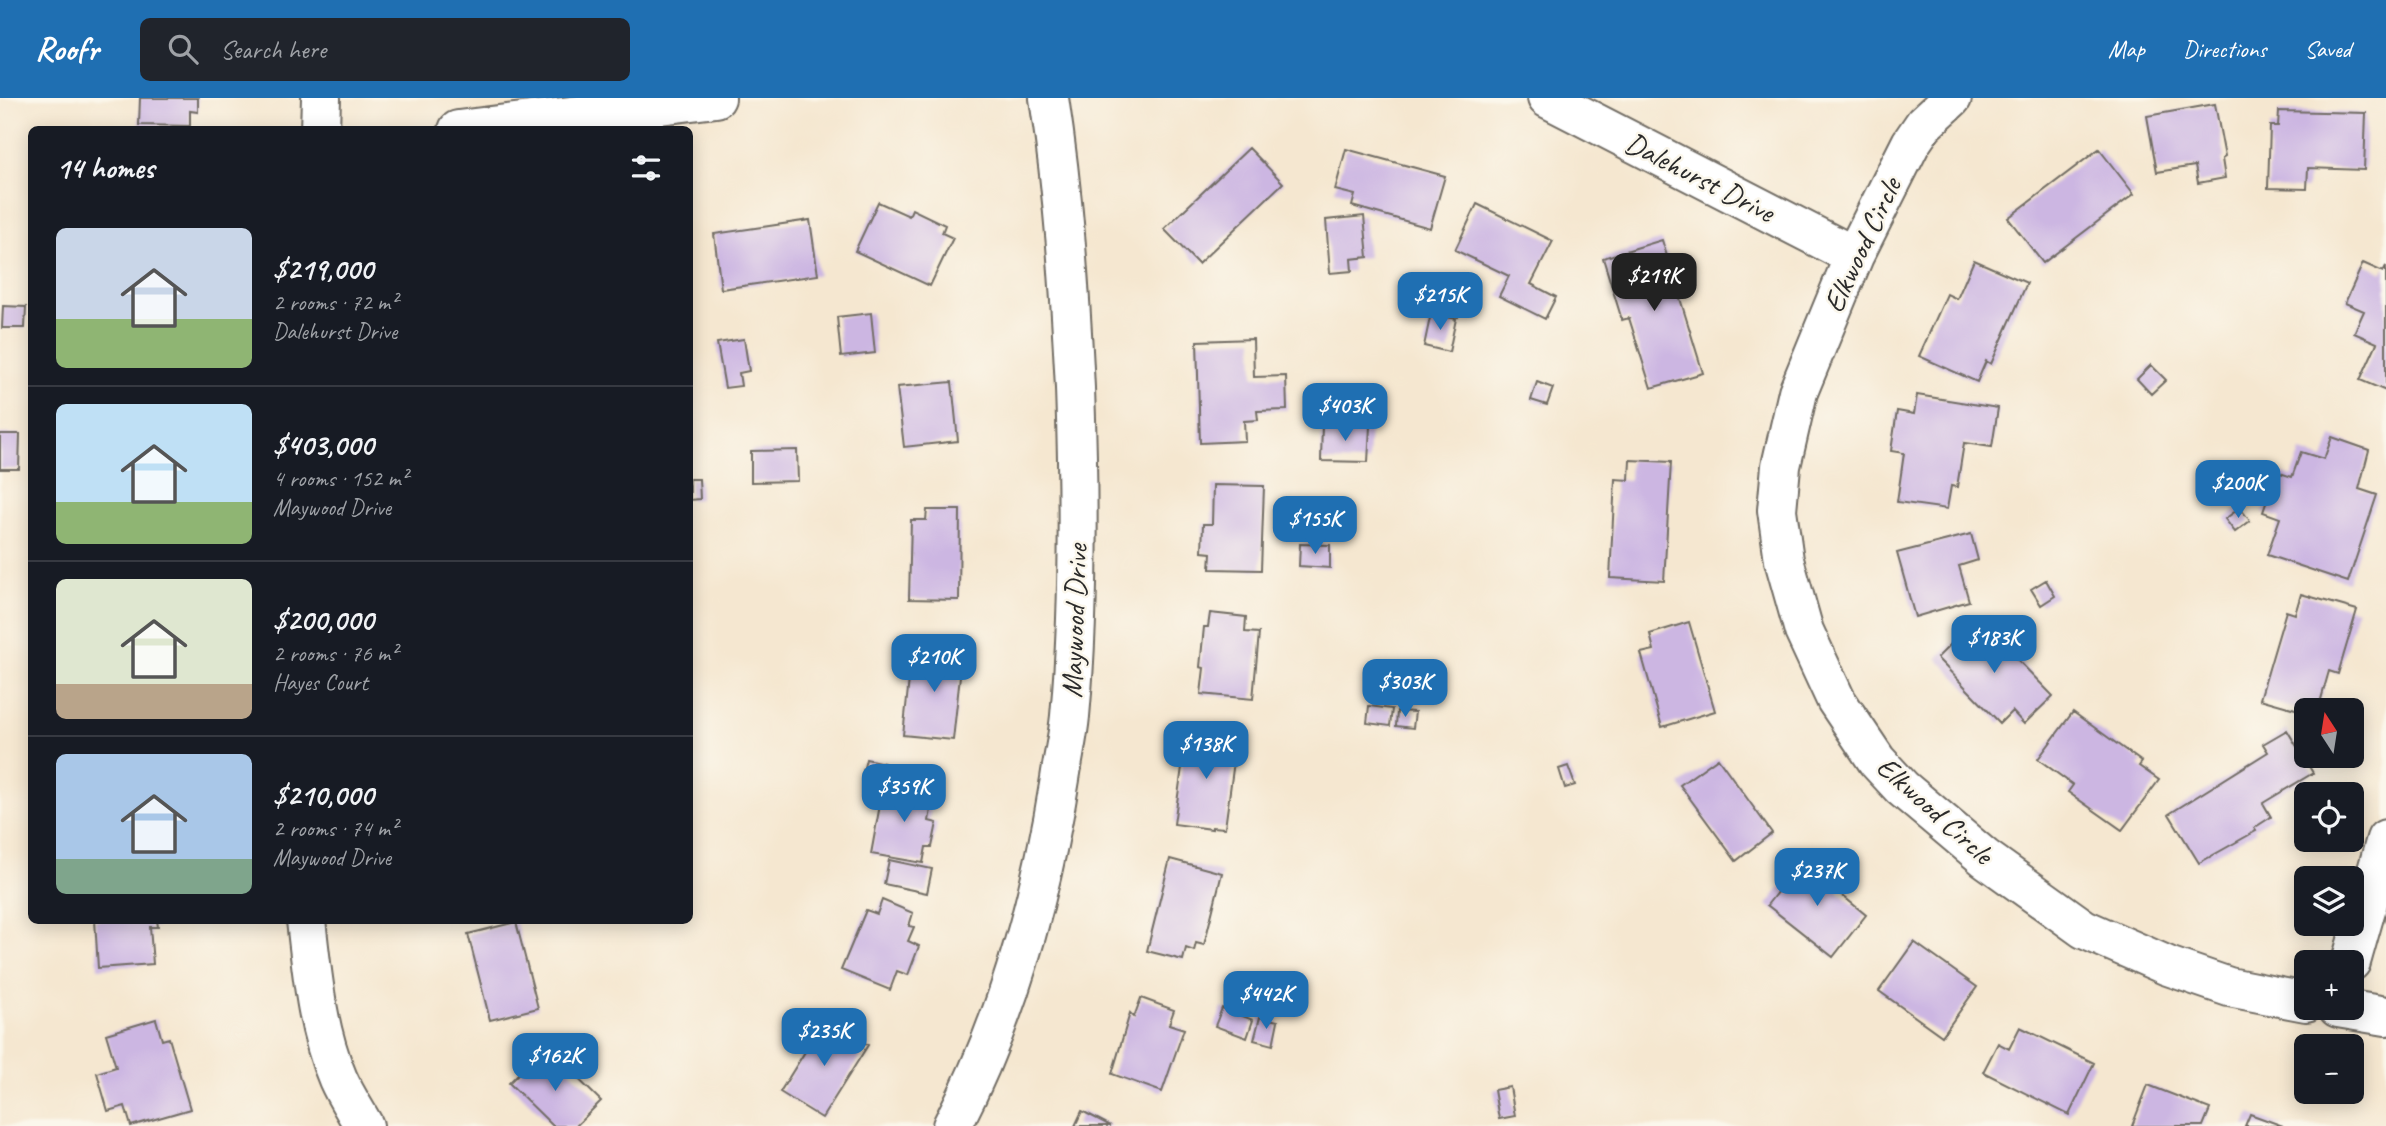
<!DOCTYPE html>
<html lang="en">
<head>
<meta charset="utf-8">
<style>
  body { margin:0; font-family:Caveat,sans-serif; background:#20242c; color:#f1f3f6; height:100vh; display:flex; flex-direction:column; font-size:26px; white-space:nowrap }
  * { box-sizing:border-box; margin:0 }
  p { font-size:23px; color:#9ea1a6 }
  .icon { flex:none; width:38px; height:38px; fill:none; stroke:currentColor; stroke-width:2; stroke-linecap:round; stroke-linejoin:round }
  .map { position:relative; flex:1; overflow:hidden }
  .side { position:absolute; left:28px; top:28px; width:665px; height:798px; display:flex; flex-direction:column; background:#171b24; border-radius:10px; box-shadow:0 4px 18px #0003 }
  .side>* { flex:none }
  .needle { width:46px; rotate:348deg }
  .buttons { position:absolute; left:2294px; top:600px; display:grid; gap:14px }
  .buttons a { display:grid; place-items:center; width:70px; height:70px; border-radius:10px; background:#171b24; box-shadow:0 4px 18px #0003; font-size:35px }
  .price { position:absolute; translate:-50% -60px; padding:0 16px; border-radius:14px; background:#1f6fb2; color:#fff; font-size:23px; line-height:46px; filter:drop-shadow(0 2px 4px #0008) }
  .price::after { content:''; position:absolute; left:50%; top:42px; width:21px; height:16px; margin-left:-10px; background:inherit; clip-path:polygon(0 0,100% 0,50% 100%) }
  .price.active { background:#222; color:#fff }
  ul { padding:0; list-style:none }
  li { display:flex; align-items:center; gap:21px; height:175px; padding:0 28px }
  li+li { border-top:2px solid #363941 }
  li span { display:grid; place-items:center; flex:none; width:196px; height:140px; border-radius:10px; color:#555 }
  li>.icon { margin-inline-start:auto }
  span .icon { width:84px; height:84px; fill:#fffc; stroke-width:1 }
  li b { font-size:30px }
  h2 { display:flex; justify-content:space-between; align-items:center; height:84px; padding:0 28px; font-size:30px }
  header { display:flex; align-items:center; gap:42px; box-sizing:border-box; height:98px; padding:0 35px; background:#1f6fb2; color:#fff }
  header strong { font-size:33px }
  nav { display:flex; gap:38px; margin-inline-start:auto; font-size:24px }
  .search { width:490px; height:63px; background:#20242c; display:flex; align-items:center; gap:18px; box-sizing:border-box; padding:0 24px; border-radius:10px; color:#9ea1a6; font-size:26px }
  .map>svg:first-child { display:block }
</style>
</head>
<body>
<header>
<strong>Roofr</strong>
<div class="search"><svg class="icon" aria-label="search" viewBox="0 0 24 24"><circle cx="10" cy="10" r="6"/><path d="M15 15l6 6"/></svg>Search here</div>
<nav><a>Map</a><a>Directions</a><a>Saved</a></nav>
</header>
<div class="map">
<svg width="2386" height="1028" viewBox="0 0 2386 1028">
  <rect width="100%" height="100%" fill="#fbf7ec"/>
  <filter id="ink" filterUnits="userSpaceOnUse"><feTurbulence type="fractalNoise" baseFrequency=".0143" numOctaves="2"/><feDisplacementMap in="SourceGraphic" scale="14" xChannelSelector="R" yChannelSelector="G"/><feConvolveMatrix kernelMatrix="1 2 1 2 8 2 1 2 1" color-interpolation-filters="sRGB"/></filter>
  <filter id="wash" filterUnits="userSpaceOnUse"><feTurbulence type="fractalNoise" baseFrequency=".00686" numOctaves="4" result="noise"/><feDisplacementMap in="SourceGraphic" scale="28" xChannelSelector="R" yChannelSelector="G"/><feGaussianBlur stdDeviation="1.57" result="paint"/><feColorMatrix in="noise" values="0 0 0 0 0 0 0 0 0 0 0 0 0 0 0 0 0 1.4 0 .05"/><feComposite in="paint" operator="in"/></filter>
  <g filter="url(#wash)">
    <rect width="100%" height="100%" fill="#f5e7d0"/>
    <g id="blocks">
      <!-- building -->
      <path fill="#ccb6e2" d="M140,0H198V14L190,13V28L139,27Z
        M2215,6L2225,59L2222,61L2225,80L2198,85L2195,68L2157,74L2147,18Z
        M2279,13L2366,15L2364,72L2308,70L2307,91L2268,90L2270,28H2278Z
        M1249,50L1283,85L1198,166L1164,131Z
        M1346,51L1445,78L1430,130L1352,108L1355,97L1335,92Z
        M2099,51L2134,96L2043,165L2008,120Z
        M878,104L909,118L912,111L945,127L942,135L953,140L930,188L855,153Z
        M1477,106L1553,143L1531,186L1556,199L1545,221L1499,198L1509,178L1455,152Z
        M1364,118L1368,159L1351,161L1352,173L1330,175L1326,122Z
        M810,122L818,177L721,191L714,136Z
        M1662,142L1703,275L1651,290L1629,220L1622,222L1603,160Z
        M1974,162L2027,185L1991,266L1986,263L1977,284L1919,258L1947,196L1957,201Z
        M2363,165L2383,174L2386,168V293L2360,282L2377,245L2354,235L2364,213L2345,205Z
        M1437,180L1465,186L1458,219L1430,213Z
        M3,208L26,209L25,230H2Z
        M871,215L875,255L841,259L837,219Z
        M1431,215L1456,221L1449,254L1424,248Z
        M744,241L749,273L739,275L741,288L725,290L717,245Z
        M1253,241L1254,279L1286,278L1287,312L1257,313L1258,322L1244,323L1245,343L1200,345L1197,243Z
        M2151,267L2166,282L2151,296L2137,281Z
        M952,284L958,343L904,349L897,289Z
        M1537,284L1553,290L1547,307L1531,302Z
        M1917,297L1998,310L1992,349L1964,345L1957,389L1951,388L1947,411L1897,404L1904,355L1891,353L1897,313L1914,316Z
        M1322,326L1370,328L1368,364L1321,363Z
        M0,336H20L19,371H0Z
        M2332,339L2369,352L2359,391L2377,397L2348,484L2267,457L2280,420L2263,414L2277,374L2292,379L2301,354L2324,361Z
        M797,352L798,383L751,384V353Z
        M1630,362L1671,364L1664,483L1610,480L1615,381L1629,382Z
        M690,381H699L700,401L690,402Z
        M1213,387L1264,388L1261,472L1210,471L1211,455L1202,454L1203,426H1212Z
        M2240,410L2250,423L2235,434L2225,421Z
        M927,412H960L959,502L909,501L911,422H926Z
        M1971,436L1978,462L1959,468L1969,503L1915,519L1897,455Z
        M1300,446L1330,447V470L1299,468Z
        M2046,482L2055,498L2041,507L2031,491Z
        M2301,496L2357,512L2338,576L2329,573L2318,612L2306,614L2260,601L2286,513L2295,516Z
        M1210,515L1246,519L1245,534L1259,535L1253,601L1201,596L1204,570L1200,569L1204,529H1208Z
        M1977,520L2053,598L2024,626L2012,613L2000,625L1937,560Z
        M1689,524L1715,613L1662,629L1641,555L1654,552L1650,536Z
        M927,546L963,550L953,642L903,637L911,563L924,566Z
        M1369,608L1392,611L1390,628L1367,625Z
        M1397,613L1415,614L1413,630L1396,628Z
        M2073,614L2142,664L2139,668L2159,682L2122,732L2068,694L2073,687L2038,661Z
        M2287,632L2313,675L2263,705L2271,719L2254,730L2256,733L2199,765L2169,716L2268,654L2263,646Z
        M1187,634L1237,641L1225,730L1212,729V731L1174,726Z
        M1718,660L1772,735L1736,763L1680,687Z
        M866,661L884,665L881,682L862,678Z
        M1568,668L1575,687L1565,690L1559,671Z
        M884,685L934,694L929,723L937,725L932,749H926L923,765L871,756Z
        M1170,761L1222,775L1204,847L1196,845L1194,853L1186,850L1183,862L1147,853Z
        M889,762L932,771L927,795L884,786Z
        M1800,765L1814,776L1820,768L1843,787L1838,794L1866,817L1833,859L1767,807Z
        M882,802L913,815L909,828L914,829L908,843L919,848L908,877L897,873L890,892L841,872L866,812L877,816Z
        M95,822H157L158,829H150L153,866L98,870Z
        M516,824L538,910L490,922L468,836Z
        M1914,844L1977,889L1942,938L1879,893Z
        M1141,900L1174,912L1169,926L1184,931L1162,994L1112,976L1130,915L1134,919Z
        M1222,910L1253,922L1247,940L1215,928Z
        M1260,919L1278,923L1273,947L1254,942Z
        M826,920L868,947L822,1020L780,994Z
        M156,921L162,942L169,940L190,1011L131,1028L125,1008L108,1013L97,975L116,969L106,936Z
        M2020,929L2094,965L2069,1017L1983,974L1998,945L2009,951Z
        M555,958L601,1003L576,1028H553L509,985L534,960L542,969Z
        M2148,987L2210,1011L2203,1028H2132Z
        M1510,989L1515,1018L1499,1021L1494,992Z
        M1082,1013L1111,1028H1075Z
        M2250,1016L2283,1028H2245Z"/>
    </g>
  </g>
  <g filter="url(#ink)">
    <use href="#blocks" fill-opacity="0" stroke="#726d65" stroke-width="2"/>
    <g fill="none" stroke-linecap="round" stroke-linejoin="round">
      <defs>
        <path id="minor" d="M1547,0L1854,158
          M1952,0L1924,26L1911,45L1854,158L1798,294L1781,368L1777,412L1784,462L1804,533L1836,602L1877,663L1902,690L1985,760L2084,831L2168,868L2229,889L2306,904
          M320,32L321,0
          M458,32L716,0
          M306,822C312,875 317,932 338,981C345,997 355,1012 364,1028
          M2351,864L2386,741
          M2338,910L2386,918
          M952,1028C1008,920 1041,800 1060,681C1063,660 1068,639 1070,618C1080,509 1079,399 1075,290C1070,191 1064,98 1049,0"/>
      </defs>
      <!-- minor casing -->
      <use href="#minor" stroke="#726d65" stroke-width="42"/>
      <!-- minor -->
      <use href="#minor" stroke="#fff" stroke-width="38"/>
    </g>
  </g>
  <g text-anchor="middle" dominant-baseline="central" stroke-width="5" stroke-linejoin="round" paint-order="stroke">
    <!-- street labels -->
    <g font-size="30" fill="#2b2b2b" stroke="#fbf7ec">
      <text transform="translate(1700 79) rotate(27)">Dalehurst Drive</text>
      <text transform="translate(1862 147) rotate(-65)">Elkwood Circle</text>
      <text transform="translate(1074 523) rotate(-88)">Maywood Drive</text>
      <text transform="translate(1935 712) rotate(42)">Elkwood Circle</text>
    </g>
  </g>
</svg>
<div class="buttons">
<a><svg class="needle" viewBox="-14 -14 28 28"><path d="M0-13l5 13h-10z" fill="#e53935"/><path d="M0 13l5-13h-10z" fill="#9ea1a6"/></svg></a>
<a><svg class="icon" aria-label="locate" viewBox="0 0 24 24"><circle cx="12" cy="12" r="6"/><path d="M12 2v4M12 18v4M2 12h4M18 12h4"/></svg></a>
<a><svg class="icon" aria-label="layers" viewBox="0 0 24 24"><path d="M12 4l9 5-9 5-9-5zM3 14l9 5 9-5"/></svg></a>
<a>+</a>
<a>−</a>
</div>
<b class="price active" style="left:1654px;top:215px">$219K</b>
<b class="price" style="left:1440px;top:234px">$215K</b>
<b class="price" style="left:1345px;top:345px">$403K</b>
<b class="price" style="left:2238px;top:422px">$200K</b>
<b class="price" style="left:1315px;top:458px">$155K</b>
<b class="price" style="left:1994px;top:577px">$183K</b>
<b class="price" style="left:934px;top:596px">$210K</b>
<b class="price" style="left:1405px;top:621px">$303K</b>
<b class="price" style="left:1206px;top:683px">$138K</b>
<b class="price" style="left:904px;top:726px">$359K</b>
<b class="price" style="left:1817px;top:810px">$237K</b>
<b class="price" style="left:1266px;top:933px">$442K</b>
<b class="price" style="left:824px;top:970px">$235K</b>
<b class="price" style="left:555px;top:995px">$162K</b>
<section class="side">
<h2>14 homes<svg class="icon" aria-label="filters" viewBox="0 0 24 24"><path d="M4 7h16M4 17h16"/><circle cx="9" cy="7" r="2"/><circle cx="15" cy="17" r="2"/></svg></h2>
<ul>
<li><span style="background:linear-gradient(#c9d6e8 65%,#8fb573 0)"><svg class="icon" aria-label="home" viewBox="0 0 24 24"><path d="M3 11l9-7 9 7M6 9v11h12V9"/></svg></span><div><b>$219,000</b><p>2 rooms · 72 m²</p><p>Dalehurst Drive</p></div></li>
<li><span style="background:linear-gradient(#bfe0f5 70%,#8fb573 0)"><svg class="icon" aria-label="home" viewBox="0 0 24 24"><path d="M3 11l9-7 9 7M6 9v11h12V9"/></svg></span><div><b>$403,000</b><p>4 rooms · 152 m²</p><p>Maywood Drive</p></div></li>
<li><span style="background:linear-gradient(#dfe7d0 75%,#b9a48a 0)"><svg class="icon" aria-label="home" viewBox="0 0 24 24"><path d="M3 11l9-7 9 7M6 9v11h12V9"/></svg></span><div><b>$200,000</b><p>2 rooms · 76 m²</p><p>Hayes Court</p></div></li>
<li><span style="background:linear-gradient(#a9c7e8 75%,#7fa58c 0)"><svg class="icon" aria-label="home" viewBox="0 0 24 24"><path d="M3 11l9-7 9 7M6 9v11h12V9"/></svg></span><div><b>$210,000</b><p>2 rooms · 74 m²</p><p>Maywood Drive</p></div></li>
</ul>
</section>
</div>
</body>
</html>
